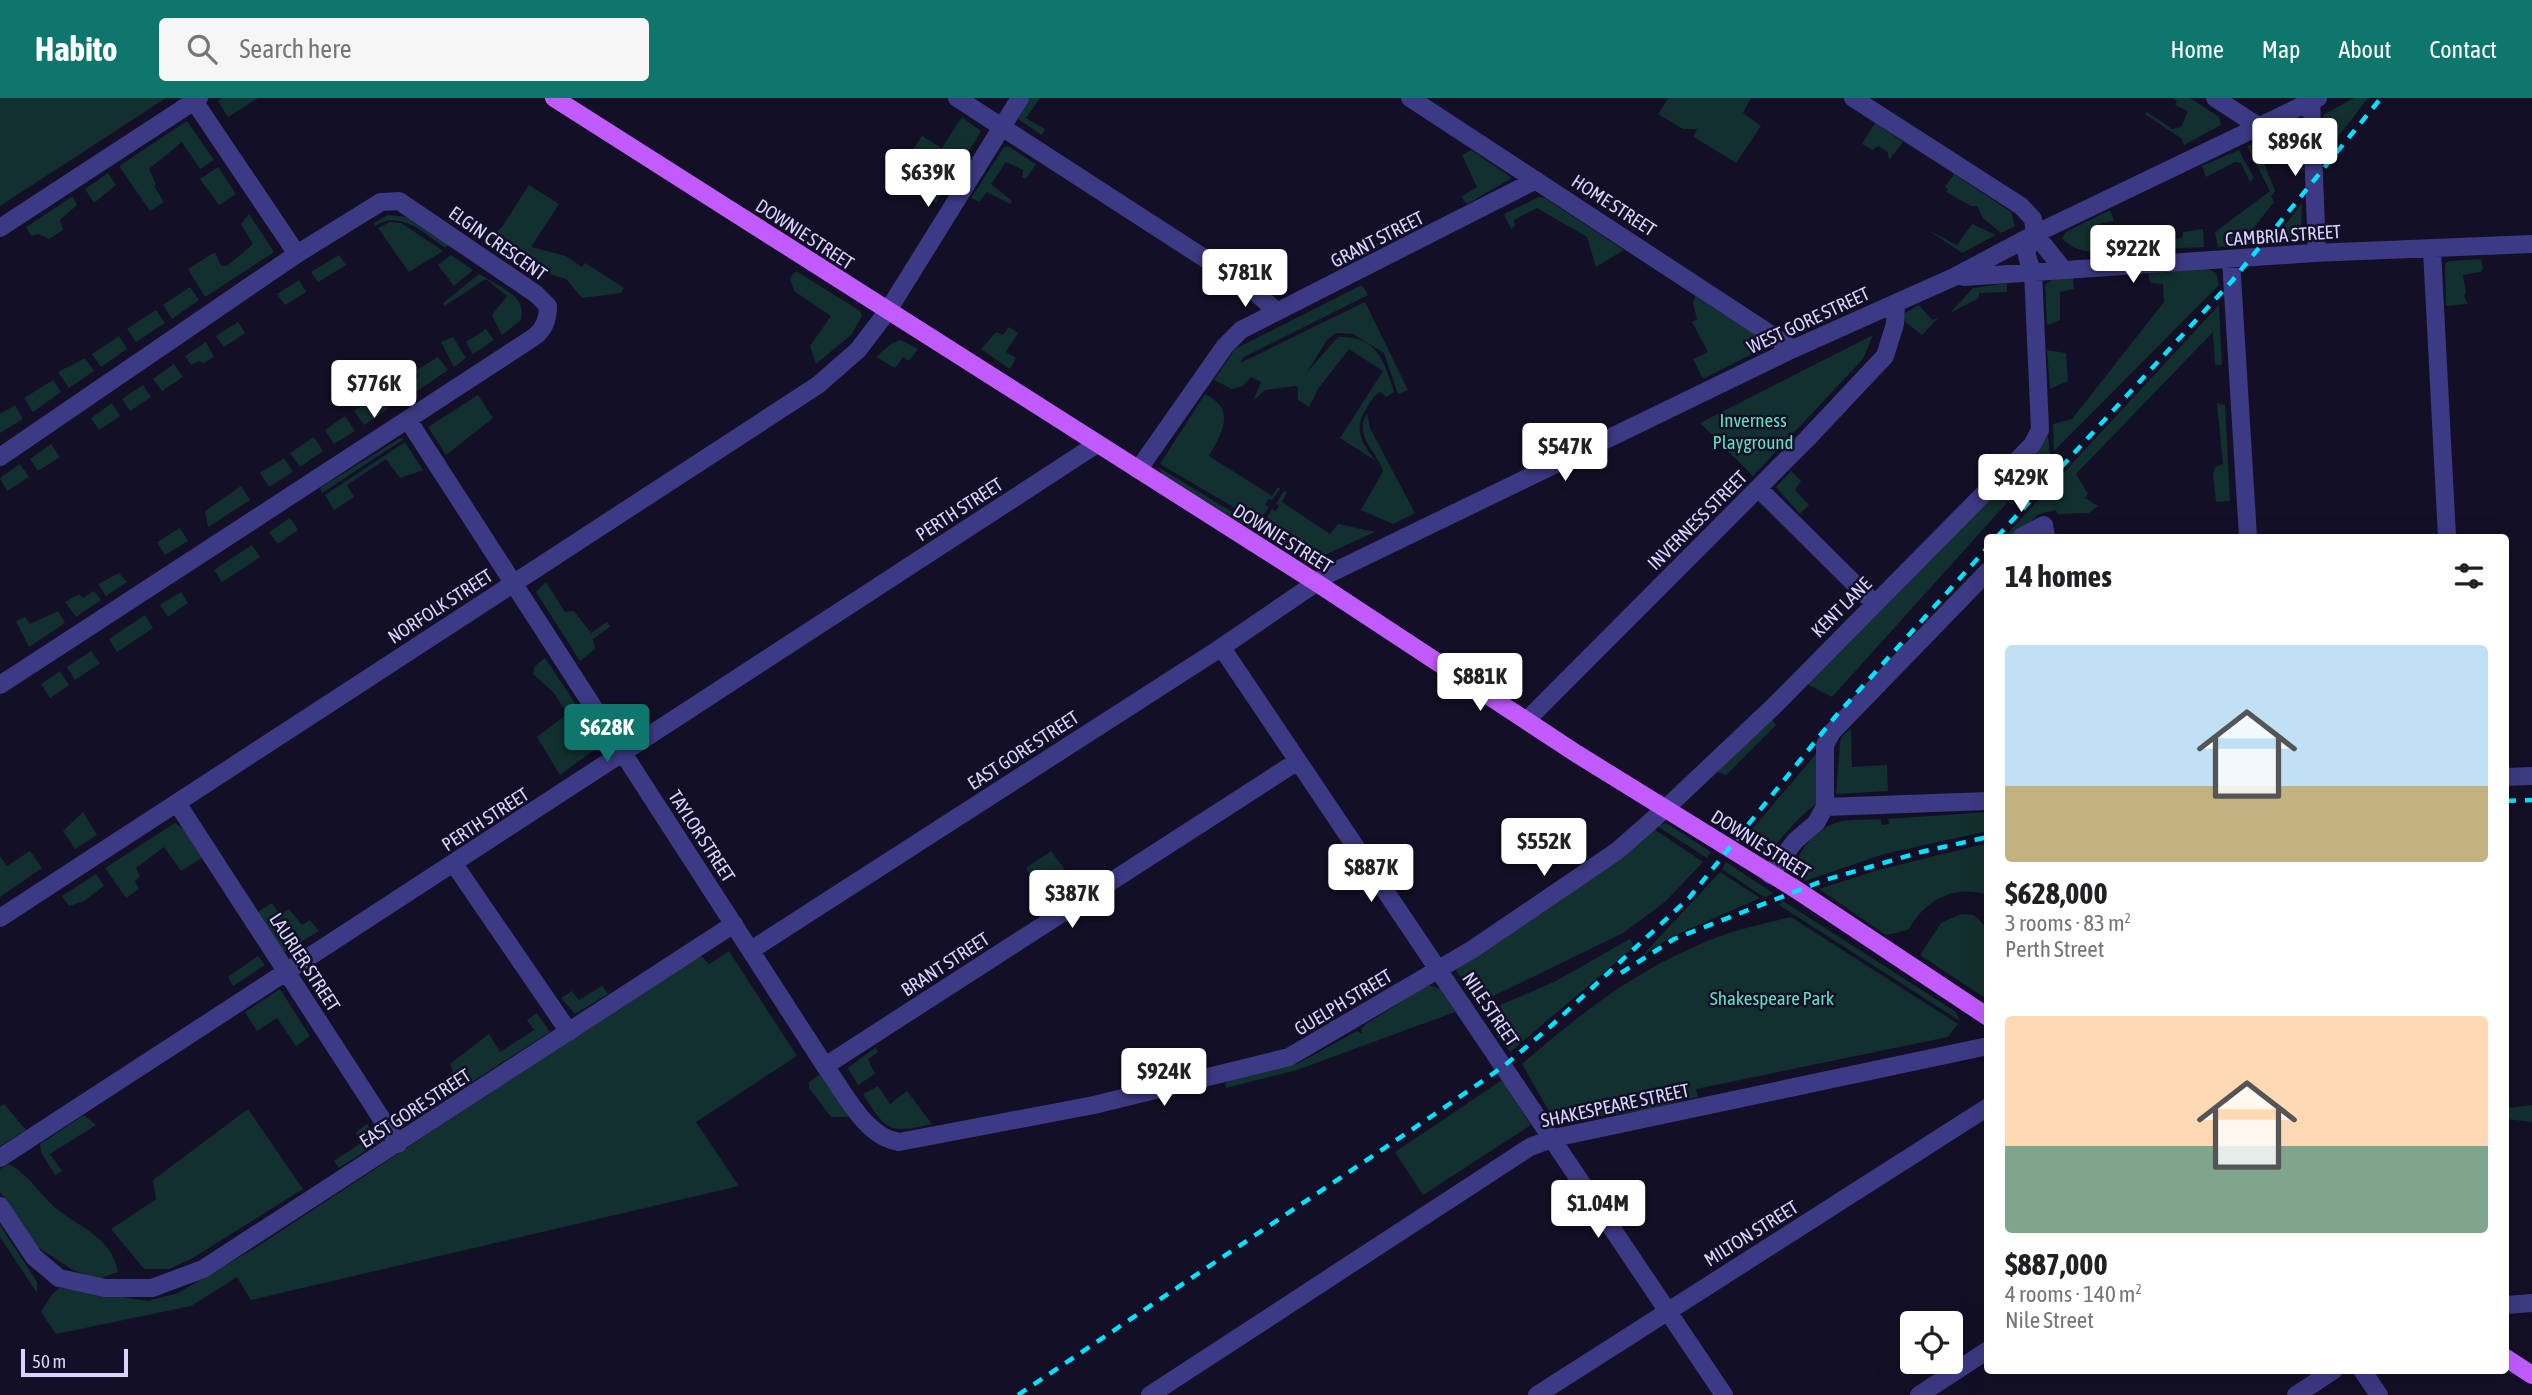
<!DOCTYPE html>
<html lang="en">
<head>
<meta charset="utf-8">
<style>
  body { margin:0; font-family:"Asap Condensed",sans-serif; background:#f6f6f6; color:#202124; height:100vh; display:flex; flex-direction:column; font-size:26px; white-space:nowrap }
  * { box-sizing:border-box; margin:0 }
  p { font-size:23px; color:#757577 }
  .icon { flex:none; width:38px; height:38px; fill:none; stroke:currentColor; stroke-width:2; stroke-linecap:round; stroke-linejoin:round }
  .map { position:relative; flex:1; overflow:hidden }
  .details { position:absolute; left:1984px; top:436px; width:525px; height:840px; display:flex; flex-direction:column; background:#fff; border-radius:7px; box-shadow:0 7px 28px #0002 }
  .details>* { flex:none }
  .tools { position:absolute; left:1900px; top:1213px; display:grid; gap:14px }
  .tools a { display:grid; place-items:center; width:63px; height:63px; border-radius:7px; background:#fff; box-shadow:0 7px 28px #0002; font-size:35px }
  .scale { position:absolute; left:21px; bottom:18px; width:107px; box-sizing:border-box; padding-left:7px; border:4px solid #d9d4ff; border-top:0; font-size:19px; line-height:24px; white-space:nowrap; color:#d9d4ff; -webkit-text-stroke:5px #130f26; paint-order:stroke }
  .price { position:absolute; translate:-50% -60px; padding:0 16px; border-radius:7px; background:#fff; color:#222; font-size:23px; line-height:46px; filter:drop-shadow(0 2px 4px #0008) }
  .price::after { content:''; position:absolute; left:50%; top:42px; width:21px; height:16px; margin-left:-10px; background:inherit; clip-path:polygon(0 0,100% 0,50% 100%) }
  .price.current { background:#0f766e; color:#fff }
  ul { padding:0; list-style:none }
  li { display:grid; align-content:center; gap:14px; height:371px; padding:0 21px }
  li span { display:grid; place-items:center; height:217px; border-radius:7px; color:#555 }
  li>.icon { margin-inline-start:auto }
  span .icon { width:126px; height:126px; fill:#fffc; stroke-width:1 }
  li b { font-size:30px }
  h2 { display:flex; justify-content:space-between; align-items:center; height:84px; padding:0 21px; font-size:30px }
  header { display:flex; align-items:center; gap:42px; box-sizing:border-box; height:98px; padding:0 35px; background:#0f766e; color:#fff }
  header strong { font-size:33px }
  nav { display:flex; gap:38px; margin-inline-start:auto; font-size:24px }
  .search { width:490px; height:63px; background:#f6f6f6; display:flex; align-items:center; gap:18px; box-sizing:border-box; padding:0 24px; border-radius:7px; color:#757577; font-size:26px }
  .map>svg:first-child { display:block }
</style>
</head>
<body>
<header>
<strong>Habito</strong>
<div class="search"><svg class="icon" aria-label="search" viewBox="0 0 24 24"><circle cx="10" cy="10" r="6"/><path d="M15 15l6 6"/></svg>Search here</div>
<nav><a>Home</a><a>Map</a><a>About</a><a>Contact</a></nav>
</header>
<div class="map">
<svg width="2532" height="1297" viewBox="0 0 2532 1297">
  <rect width="100%" height="100%" fill="#130f26"/>
  <!-- green -->
  <path fill="#12302f" d="M0,0H166L0,108Z
    M223,0H258L228,19L218,3Z
    M1029,0H1040L1026,20L1045,31L1042,37L1018,21Z
    M1669,0H1751L1743,15L1761,28L1736,65L1694,39L1697,31H1683L1658,16Z
    M2172,0H2190L2219,19L2221,27L2184,47L2182,41L2145,16L2147,14L2172,31L2181,29L2188,13L2175,7L2177,3Z
    M2354,0H2368L2325,56L2323,17Z
    M962,19L981,33L936,105L895,78L922,38L942,50Z
    M187,23L214,62L200,71L182,44L149,71L156,86L154,88L164,104L150,113L119,68Z
    M1875,25L1903,44L1889,62L1888,54L1878,48L1873,52L1862,46Z
    M2292,28L2303,38L2304,74L2299,68L2301,56L2296,40C2285,36 2277,42 2266,39Z
    M2256,45L2275,93L2271,98L2274,104L2255,128L2250,146L2218,149L2215,134L2270,93L2247,48Z
    M1008,48L1036,66L1026,81L1022,79L1023,72L1006,64L991,86L1012,103L1010,106L987,94L979,104L971,100L1004,49Z
    M1471,52L1512,80L1467,106L1461,99L1477,89L1462,57Z
    M2239,52L2254,80L2250,84L2241,65L2235,64L2206,79L2202,68Z
    M218,69L236,96L219,107L200,81Z
    M108,75L116,87L94,105L85,91Z
    M1954,76L2011,114L2015,128L2001,135L1983,120L1977,108H1971L1946,94L1948,91L1945,89Z
    M529,87L559,106L531,149L566,158L582,169L585,165L624,190L621,195L582,200L566,181L546,175L491,139L502,129Z
    M73,98L77,107L60,122L63,132L49,141L38,136L31,138L26,129Z
    M1539,99L1545,100L1624,152L1596,169L1587,139L1537,110L1514,122L1515,128L1511,131L1504,116Z
    M2302,105L2301,139L2294,144L2271,145Z
    M2110,112L2114,123L2098,126L2101,145L2148,143L2150,151C2123,152 2081,163 2062,140L2066,134Z
    M249,116L274,154L205,199L188,171L215,154L221,168H227L253,146L241,126Z
    M388,117L406,119L448,146L446,150C424,136 401,111 375,128L374,125Z
    M390,124L401,125L443,153L409,174L378,130Z
    M1972,126L1996,137L1962,155L1928,132L1957,147Z
    M2203,131L2204,149L2152,151L2151,143L2182,140L2183,134Z
    M339,157L346,167L318,184L311,174Z
    M451,157L473,172L454,188L438,167Z
    M2481,161L2483,170L2481,174L2463,177L2466,194L2464,198L2468,206L2446,208L2445,166L2449,163Z
    M2206,170L2216,175L2219,187L2054,353L2053,326L2072,321L2164,204L2163,186L2150,185L2148,173Z
    M796,173L860,213L862,218L851,237L816,266L810,248L831,218L794,193L790,180Z
    M479,176C497,187 528,198 521,222L502,237L492,217L507,198L486,181L444,208L443,205Z
    M2073,177L2074,191L2060,194V222L2047,227L2045,187L2053,181Z
    M299,182L306,194L285,207L277,196Z
    M2007,185V194L1979,195V200L1950,215L1973,190Z
    M1362,187L1368,197L1244,259L1240,265L1365,204L1408,292L1398,296L1384,255L1353,236L1336,235L1327,242L1307,274L1338,239C1377,237 1384,263 1394,294L1386,299L1381,294C1373,297 1371,304 1366,311C1353,331 1362,346 1376,363L1340,340L1383,273L1349,251L1318,291L1309,309L1298,302V290L1295,288L1265,292L1253,303L1261,284L1251,279L1243,288L1232,291L1214,282L1235,251Z
    M190,189L199,202L172,221L163,207Z
    M1695,198L1760,240V252L1703,281L1693,261L1708,254L1692,224L1697,221L1693,205Z
    M1919,207L1932,222L1939,219L1922,237L1903,222V216Z
    M2219,207L2222,267H2215L2213,234L2076,376L2088,396L2085,400L2098,408L2089,415L2057,416L2056,412L2039,416L2014,439H2004Z
    M156,212L165,225L136,244L127,231Z
    M238,224L245,235L224,249L216,238Z
    M1009,229L1018,235L1006,254L1016,260L1010,271L981,251L996,234L1003,237Z
    M486,231L494,242L473,256L466,244Z
    M1873,237L1863,261L1753,378L1700,325Z
    M119,238L127,251L101,269L92,256Z
    M453,239L466,260L454,269L441,244Z
    M901,242L918,251L909,263L903,259L895,270L876,259L892,245Z
    M206,244L214,259L204,265L199,263L191,267L185,258Z
    M2047,252L2066,255L2068,283L2050,291Z
    M438,259L448,272L395,308L389,298L398,291L395,287L407,279L411,286L419,278L415,273Z
    M85,260L94,273L69,290L58,274Z
    M174,266L183,279L162,293L153,281Z
    M53,282L61,294L33,314L24,300Z
    M143,287L151,299L130,313L122,301Z
    M1205,296C1237,312 1222,334 1209,358L1272,398L1278,389L1280,391L1272,402L1268,401L1265,407L1269,409L1259,424L1160,366Z
    M378,297L388,311L364,327L354,313Z
    M478,297L493,320L446,357L428,329Z
    M112,305L120,318L99,332L91,320Z
    M2217,305L2225,307L2230,403L2216,404L2213,377L2215,369L2223,366Z
    M15,307L23,321L0,335V316Z
    M1367,316L1370,330L1415,415L1393,426L1361,412L1383,373C1377,354 1353,336 1367,316Z
    M345,318L355,333L334,346L325,332Z
    M2048,338L2050,357L1832,599L1807,586L2018,374Z
    M314,339L323,353L300,369L290,355Z
    M400,340L404,341L322,395L320,390Z
    M405,344L423,372L400,380L386,361L347,387L354,399L334,412L325,397Z
    M51,346L60,359L38,373L30,361Z
    M284,360L293,374L269,389L260,375Z
    M20,366L29,379L7,393L0,380Z
    M1158,369L1305,458L1310,462L1309,466L1164,379Z
    M1791,373L1801,383L1795,392L1809,407L1800,416L1776,389Z
    M241,388L250,402L208,429L205,413Z
    M1284,393L1287,394L1282,404L1330,436L1338,426L1375,434L1316,461L1263,427L1272,411L1276,413L1279,408L1276,406Z
    M290,420L298,432L278,446L269,434Z
    M180,430L188,443L165,457L157,444Z
    M252,447L260,459L222,484L214,472Z
    M119,475L127,484L106,498L98,486Z
    M546,484L565,514L574,513L591,535L607,524L611,528L593,541L595,551L580,563L536,494Z
    M94,493L101,502L76,519L65,504L79,496L83,500Z
    M181,494L188,505L168,519L160,507Z
    M58,513L65,525L29,549L16,523L25,519L30,526Z
    M145,517L153,530L117,554L109,541Z
    M91,553L100,565L75,582L67,569Z
    M545,560L602,646L560,677L537,639L567,616L554,595L533,576L535,568Z
    M60,573L69,587L50,600L41,586Z
    M1771,620L1776,627L1726,677L1717,674Z
    M1851,631L1852,669L1887,667L1888,693L1836,696L1840,645L1842,638Z
    M1821,650L1820,704C1797,718 1786,737 1767,755H1762L1743,742Z
    M83,714L97,737L75,751L63,733Z
    M1988,714V733L1884,756L1805,783L1795,777C1792,755 1821,726 1843,723C1855,721 1869,722 1881,721L1882,727L1889,726L1888,721Z
    M175,725L184,732L202,760L181,773L164,749L136,770L140,778L135,783L139,791L126,800L105,770Z
    M1666,725L1711,754L1707,760L1657,728Z
    M1651,729L1703,764L1665,804L1623,835L1479,905L1456,873L1461,865Z
    M1988,745V797C1953,786 1926,802 1908,832L1886,837L1819,791L1878,772Z
    M30,753L42,770L0,799V758L7,768Z
    M1051,753L1079,791L1050,811L1026,770Z
    M1726,764L1773,795L1766,799L1759,796L1722,771Z
    M1720,774L1760,800L1669,840L1641,859Z
    M96,776L104,788L84,803L69,808L62,798Z
    M1783,803L1956,914L1960,923L1779,807Z
    M272,805L279,816L289,811L302,827L310,822L319,833L284,854L256,815Z
    M1961,816L1974,817L1988,831V902L1920,857L1941,825Z
    M1791,819L1958,926L1948,939L1696,991L1698,999L1641,1013L1561,1023L1568,1017L1557,1019L1553,1013L1550,1015L1522,966C1583,913 1641,868 1718,839C1741,830 1767,825 1791,819Z
    M1630,841L1634,849L1510,954L1484,914L1554,884Z
    M729,853L797,958L696,1024L739,1088L251,1202L237,1179L191,1208L56,1236L41,1214L53,1195L60,1190L148,1203L178,1195L255,1150L700,857L709,866Z
    M258,858L265,867L233,888L228,879Z
    M1428,887L1441,891L1455,914L1297,972L1226,990L1225,985L1229,983L1299,965L1357,933L1362,936L1361,931L1366,926Z
    M602,888L608,896L575,916L561,900L572,893L579,902Z
    M280,891L310,938L296,948L277,920L257,933L245,914Z
    M537,915L550,934L445,1001L437,988L448,982L453,973L450,966L489,936L500,954L534,932L527,922Z
    M876,949L878,954L868,961L875,976L858,987L848,970Z
    M821,975L849,1019H831L809,990V984Z
    M1502,982L1531,1027L1423,1097L1395,1054Z
    M878,988L890,1006L907,993L932,1026C889,1036 886,1033 863,996Z
    M4,1006L26,1032L0,1048V1009Z
    M2532,1007V1024L2506,1021V1010Z
    M248,1011L303,1091L191,1161L169,1171H144L111,1131L156,1101L153,1082Z
    M84,1017L96,1027L50,1056L62,1073L55,1077L41,1054L40,1046Z
    M367,1026L379,1044L339,1070L334,1063L361,1045L356,1034Z
    M9,1066C28,1076 41,1098 58,1112C81,1130 112,1140 118,1174L98,1181L73,1172L36,1148L0,1094V1071Z
    M0,1127L37,1184V1195L0,1139Z"/>
  <g fill="none" stroke-linecap="round" stroke-linejoin="round">
    <!-- minor -->
    <path stroke="#3d3a85" stroke-width="18" d="M957,0L1252,191L1276,213
      M1410,0L1793,251
      M1853,0L2021,108L2033,121L2035,136L2063,171
      M2215,0L2258,28
      M2311,0L2317,155
      M194,3L297,156
      M0,130L199,0
      M2432,152L2447,439
      M2231,162L2248,439
      M1964,179L2313,155L2532,146
      M408,322L825,968C845,995 865,1039 899,1044L1094,1007L1289,959L1473,851L1617,753L1665,711L1775,607L2032,347L2040,332L2033,173C2025,158 2024,151 2035,136
      M0,359L297,156L381,104L399,103L536,196L548,208C548,220 544,232 534,239L0,587
      M1138,372L1225,248L1241,232L1536,82
      M1758,390L1874,505
      M2021,439L2044,427L2046,439
      M1222,550L1724,1297
      M1527,622L1807,341L1885,258L1895,226L1896,205
      M2506,679L2532,678
      M177,705L398,1046
      M1825,709V647L1832,634L1988,473
      M454,766L569,934
      M1770,777L1795,743L1816,725L1825,709L1988,703
      M0,820L818,287L858,252L887,214L1020,0
      M751,852L1219,551L1329,476L1793,251L1954,179L2035,136L2318,0
      M825,968L1298,663
      M0,1060L1097,346
      M0,1108L34,1159L59,1180L105,1190H152L203,1171L734,826
      M2506,1207L2532,1205
      M2362,1272L2379,1297
      M1150,1297L1530,1049L1554,1040L1988,948
      M1537,1297L1988,1009
      M1919,1297L1988,1252
      M2296,1297L2334,1272"/>
    <!-- major -->
    <path stroke="#c25bff" stroke-width="18" d="M554,0L1317,485L1577,656L1797,792L1988,919
      M2506,1260L2532,1277"/>
    <!-- rail -->
    <path stroke="#00e5ff" stroke-width="4.5" stroke-dasharray="10 9" stroke-linecap="butt" d="M1997,439L2232,183L2381,0
      M2506,703L2532,702
      M1621,875L1674,841L1825,782L1921,754L1988,739
      M1018,1297L1435,1016L1504,968L1551,928L1689,800L1835,619L1988,449"/>
  </g>
  <g text-anchor="middle" dominant-baseline="central" stroke-width="5" stroke-linejoin="round" paint-order="stroke">
    <!-- street labels -->
    <g font-size="19" fill="#d9d4ff" stroke="#130f26">
      <text transform="translate(1614 107) rotate(33)">HOME STREET</text>
      <text transform="translate(805 136) rotate(33)">DOWNIE STREET</text>
      <text transform="translate(2283 137) rotate(-4)">CAMBRIA STREET</text>
      <text transform="translate(1377 141) rotate(-27)">GRANT STREET</text>
      <text transform="translate(498 145) rotate(35)">ELGIN CRESCENT</text>
      <text transform="translate(1808 222) rotate(-25)">WEST GORE STREET</text>
      <text transform="translate(959 411) rotate(-33)">PERTH STREET</text>
      <text transform="translate(1697 422) rotate(-45)">INVERNESS STREET</text>
      <text transform="translate(1283 440) rotate(32)">DOWNIE STREET</text>
      <text transform="translate(440 508) rotate(-33)">NORFOLK STREET</text>
      <text transform="translate(1841 509) rotate(-45)">KENT LANE</text>
      <text transform="translate(1023 652) rotate(-33)">EAST GORE STREET</text>
      <text transform="translate(485 721) rotate(-33)">PERTH STREET</text>
      <text transform="translate(702 738) rotate(57)">TAYLOR STREET</text>
      <text transform="translate(1761 746) rotate(32)">DOWNIE STREET</text>
      <text transform="translate(305 864) rotate(57)">LAURIER STREET</text>
      <text transform="translate(945 866) rotate(-33)">BRANT STREET</text>
      <text transform="translate(1343 904) rotate(-31)">GUELPH STREET</text>
      <text transform="translate(1491 911) rotate(56)">NILE STREET</text>
      <text transform="translate(1615 1007) rotate(-12)">SHAKESPEARE STREET</text>
      <text transform="translate(415 1010) rotate(-33)">EAST GORE STREET</text>
      <text transform="translate(1751 1135) rotate(-32)">MILTON STREET</text>
    </g>
    <!-- park labels -->
    <g font-size="19" fill="#5fe0c0" stroke="#130f26">
      <text x="1753" y="322">Inverness<tspan x="1753" dy="22">Playground</tspan></text>
      <text x="1772" y="900">Shakespeare Park</text>
    </g>
  </g>
</svg>
<div class="tools">
<a><svg class="icon" aria-label="locate" viewBox="0 0 24 24"><circle cx="12" cy="12" r="6"/><path d="M12 2v4M12 18v4M2 12h4M18 12h4"/></svg></a>
</div>
<div class="scale">50 m</div>
<b class="price" style="left:2295px;top:80px">$896K</b>
<b class="price" style="left:928px;top:111px">$639K</b>
<b class="price" style="left:2133px;top:187px">$922K</b>
<b class="price" style="left:1245px;top:211px">$781K</b>
<b class="price" style="left:374px;top:322px">$776K</b>
<b class="price" style="left:1565px;top:385px">$547K</b>
<b class="price" style="left:2021px;top:416px">$429K</b>
<b class="price" style="left:1480px;top:615px">$881K</b>
<b class="price current" style="left:607px;top:666px">$628K</b>
<b class="price" style="left:1544px;top:780px">$552K</b>
<b class="price" style="left:1371px;top:806px">$887K</b>
<b class="price" style="left:1072px;top:832px">$387K</b>
<b class="price" style="left:1164px;top:1010px">$924K</b>
<b class="price" style="left:1598px;top:1142px">$1.04M</b>
<section class="details">
<h2>14 homes<svg class="icon" aria-label="filters" viewBox="0 0 24 24"><path d="M4 7h16M4 17h16"/><circle cx="9" cy="7" r="2"/><circle cx="15" cy="17" r="2"/></svg></h2>
<ul>
<li><span style="background:linear-gradient(#bfe0f5 65%,#c2b280 0)"><svg class="icon" aria-label="home" viewBox="0 0 24 24"><path d="M3 11l9-7 9 7M6 9v11h12V9"/></svg></span><div><b>$628,000</b><p>3 rooms · 83 m²</p><p>Perth Street</p></div></li>
<li><span style="background:linear-gradient(#ffd9b3 60%,#7fa58c 0)"><svg class="icon" aria-label="home" viewBox="0 0 24 24"><path d="M3 11l9-7 9 7M6 9v11h12V9"/></svg></span><div><b>$887,000</b><p>4 rooms · 140 m²</p><p>Nile Street</p></div></li>
</ul>
</section>
</div>
</body>
</html>
